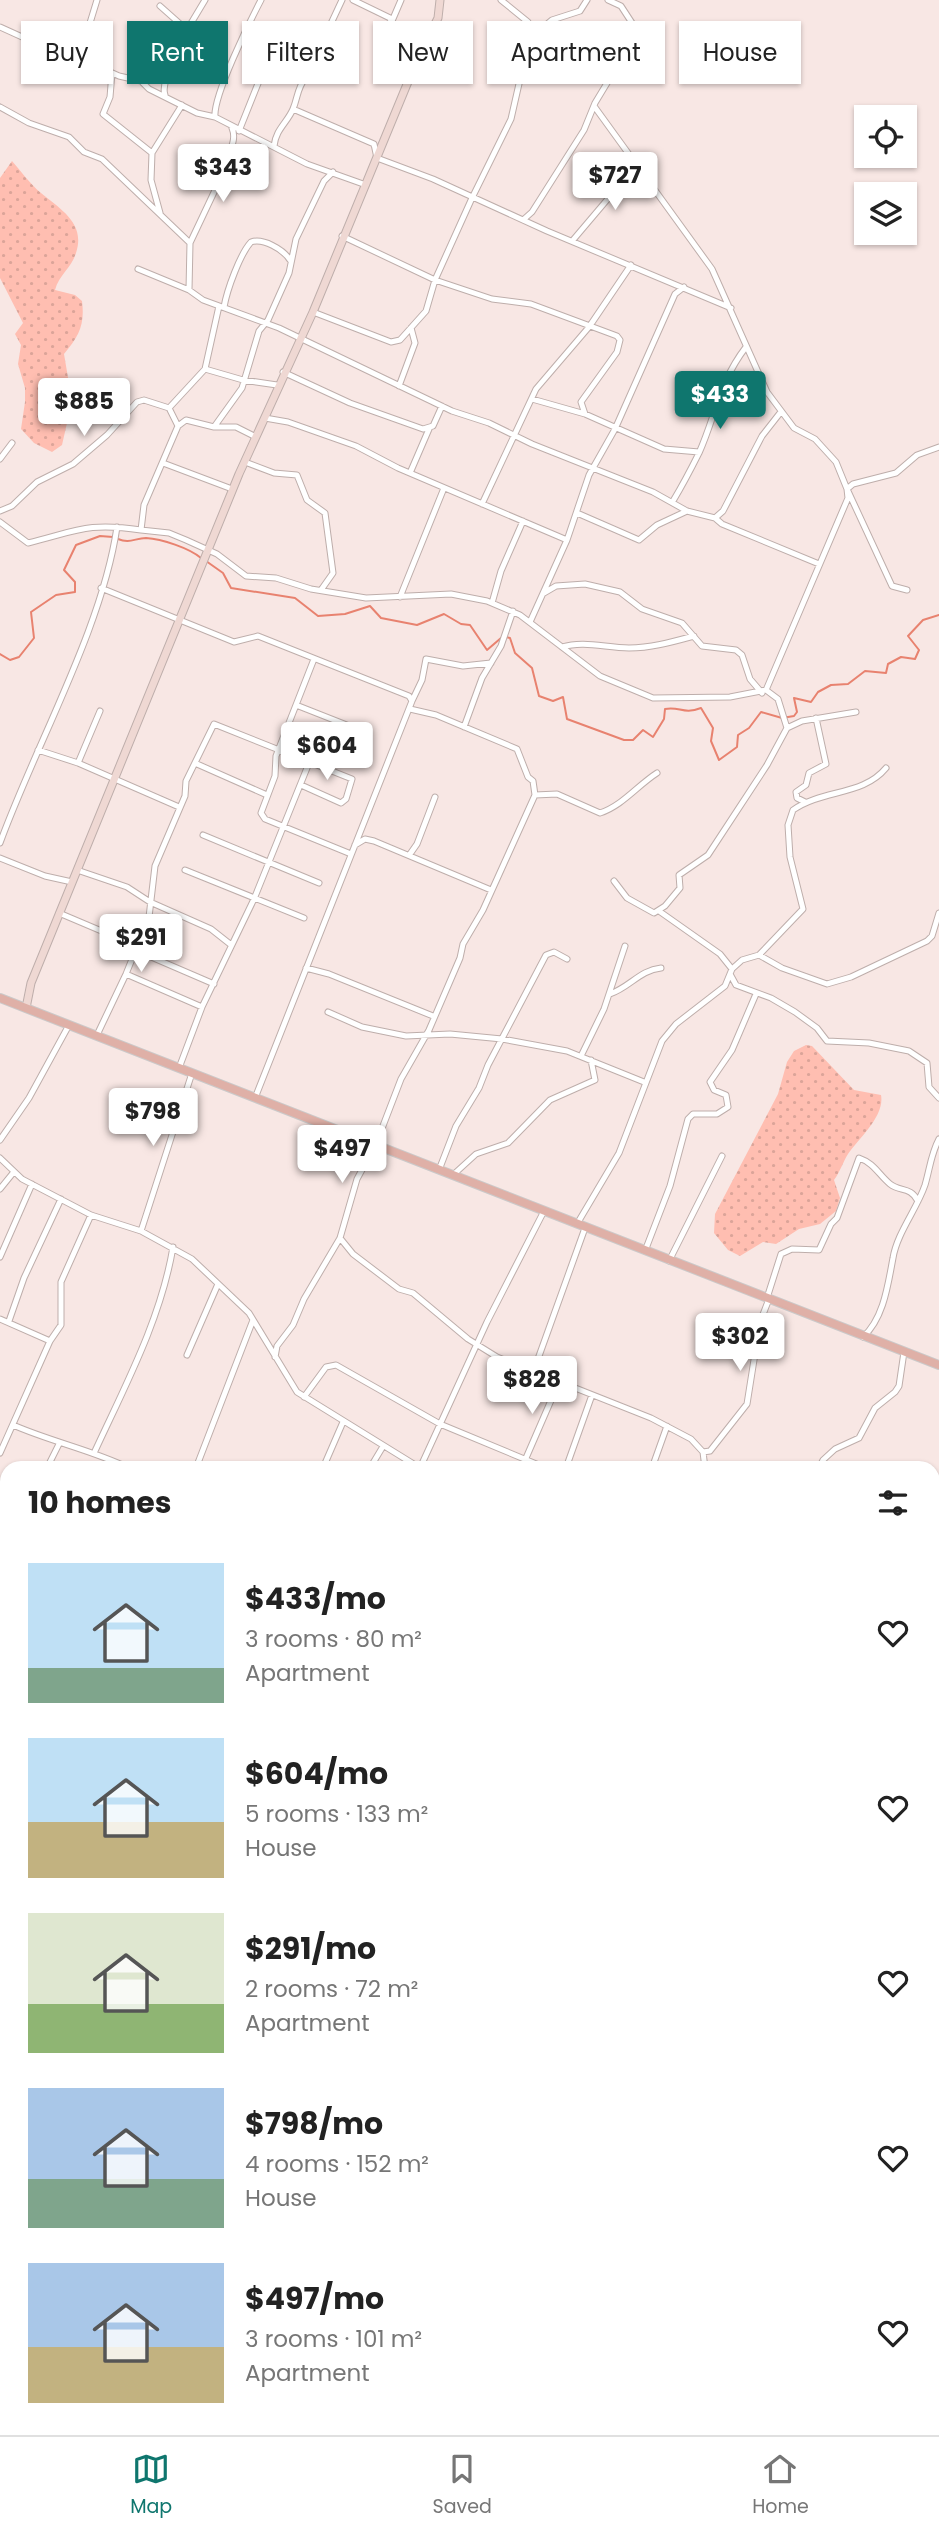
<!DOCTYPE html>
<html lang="en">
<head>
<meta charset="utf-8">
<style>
  body { margin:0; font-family:Poppins,sans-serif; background:#f6f6f6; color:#222; height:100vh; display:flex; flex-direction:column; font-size:26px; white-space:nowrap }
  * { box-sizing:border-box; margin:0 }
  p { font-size:23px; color:#767676 }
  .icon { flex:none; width:38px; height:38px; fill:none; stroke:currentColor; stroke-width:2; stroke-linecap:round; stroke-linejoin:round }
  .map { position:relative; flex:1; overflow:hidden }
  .drawer { position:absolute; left:0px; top:1461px; width:940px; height:975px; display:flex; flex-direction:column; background:#fff; border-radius:21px 21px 0 0; box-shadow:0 2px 5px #0004 }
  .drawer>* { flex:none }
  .guide { position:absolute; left:21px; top:21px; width:898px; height:63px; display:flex; gap:14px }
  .controls { position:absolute; left:854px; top:105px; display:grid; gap:14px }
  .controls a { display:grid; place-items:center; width:63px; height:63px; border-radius:0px; background:#fff; box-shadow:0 2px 5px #0004; font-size:35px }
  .price { position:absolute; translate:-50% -60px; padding:0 16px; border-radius:7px; background:#fff; color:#222; font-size:23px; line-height:46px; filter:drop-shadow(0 2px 4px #0008) }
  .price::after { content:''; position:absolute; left:50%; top:42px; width:21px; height:16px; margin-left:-10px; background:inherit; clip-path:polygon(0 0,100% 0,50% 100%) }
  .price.active { background:#0f766e; color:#fff }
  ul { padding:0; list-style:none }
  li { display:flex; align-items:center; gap:21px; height:175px; padding:0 28px }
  li span { display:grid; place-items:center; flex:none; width:196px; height:140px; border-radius:0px; color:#555 }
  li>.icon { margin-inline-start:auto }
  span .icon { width:84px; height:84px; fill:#fffc; stroke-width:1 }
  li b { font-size:30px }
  h2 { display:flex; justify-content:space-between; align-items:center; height:84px; padding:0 28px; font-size:30px }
  .pill { padding:0 24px; border-radius:0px; background:#fff; box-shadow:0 2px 5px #0004; font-size:24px; line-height:63px }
  .pill.active { background:#0f766e; color:#fff }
  .tabs { display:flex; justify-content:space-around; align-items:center; height:98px; border-top:2px solid #e0e0e0; background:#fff; font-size:19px; color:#767676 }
  .tabs a { display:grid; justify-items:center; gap:4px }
  .tabs .active { color:#0f766e }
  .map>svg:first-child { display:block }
</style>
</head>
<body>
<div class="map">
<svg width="939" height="2435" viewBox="0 0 939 2435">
  <defs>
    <pattern id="grass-dots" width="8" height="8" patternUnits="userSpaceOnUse" patternTransform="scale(1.75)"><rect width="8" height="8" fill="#ffbeb1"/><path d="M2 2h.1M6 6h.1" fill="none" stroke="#dba499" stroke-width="1.8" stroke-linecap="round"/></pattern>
  </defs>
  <rect width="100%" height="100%" fill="#f8e7e4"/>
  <!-- grass -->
  <path fill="url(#grass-dots)" d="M12,161C21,171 30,184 41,193C60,209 86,223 76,253C72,267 59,275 55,290L75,295L82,301C85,325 79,336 64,354L72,401L62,445L52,452L34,443L21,429L25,402V388L18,364L21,345L15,334L23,323L0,278V178Z
    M806,1045L812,1046L854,1090L881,1095C885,1116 859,1138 848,1154C843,1162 840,1172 834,1180L840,1198L836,1211L820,1224L799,1229L776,1244L763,1242L740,1256L728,1250L714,1233L715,1214L778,1094L787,1062L794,1051Z
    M0,2349L7,2355V2429H144L159,2435H0Z
    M194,2429H340L337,2435H186Z"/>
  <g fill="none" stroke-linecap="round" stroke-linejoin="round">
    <!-- stream -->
    <path stroke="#e8826f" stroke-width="2" d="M118,539C130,544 135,538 146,538C162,539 189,548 201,558
      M206,561L223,573L231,588L295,598L318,616L345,614L370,606L381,618L417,625L444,614L461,624L470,625L487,650L501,638
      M506,637L510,638L515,653L532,668L539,696L553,701L563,697L567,719L624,740H633L643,730L653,737L664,719L665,709C680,706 683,715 701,708L713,728L711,741L719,760L737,747L738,735L749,728L761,712L782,718L794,716L797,712L794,698L811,702L818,692L831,685L848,684L865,671L886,673L888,664L901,657L915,659L919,650L908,636L923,620L939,615
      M0,654L10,660L19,657L34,638L31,612L56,595L75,592V582L64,570L76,545L100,536L113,537
      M933,2141L939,2137"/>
    <defs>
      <path id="street" d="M353,0L390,18C401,45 375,46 415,65
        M160,6L187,30C186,51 159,78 165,95
        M392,21L401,0
        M0,27L64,56L77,57L119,76L141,81L149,89L197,113L215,117L307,164L366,185
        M187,30L205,0
        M532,37L552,20L580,11L587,0
        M77,57V49L86,36L97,0
        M112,73L110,97L103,114L152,153L151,180L160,213
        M594,106L712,269L767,392L794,428L815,439L836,462L847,489L848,498L766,690
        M0,107L29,123L69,137L84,152L102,159L190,243
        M293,109L374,144L377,158L433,179L547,231L731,308
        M215,117C213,96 249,23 261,0
        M239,131L261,76
        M274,146C276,129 287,123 293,109C298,97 297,88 306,77L342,0
        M152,153L182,105
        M523,220L532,212L584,130L595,103L633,40L634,26L621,6L608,0
        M342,236L435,280L492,299L531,304L617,336L620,340L617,352L581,402L585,414
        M573,240L612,194L639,168
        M138,269L189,290L203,300L279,328L452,411L489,423L532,444L653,492L687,511L715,518L722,524L819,564
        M189,290L190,243L225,169C226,154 238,142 232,128
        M224,307C227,290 240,254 251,242C263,238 283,249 290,260
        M313,312L391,342L400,340L426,311L435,280L472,198L511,119L526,53L533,35L528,22L501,0
        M205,369L243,380L277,385
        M283,372L350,403L423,429L433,426L442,406
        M399,386L415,343L411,328
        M532,399L585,414L664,449L699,452
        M265,418L288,422L356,446L398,468L567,540
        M178,426L169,408L205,369L219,306
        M214,427H236L256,437
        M0,459L12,443
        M245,462L274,473L297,475L307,500L325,513L333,573L321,590
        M163,463L232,489
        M410,473L429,429
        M673,501C682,486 691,469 699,453C716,415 719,382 746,347
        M482,504L536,389L589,327L631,265
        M0,511L12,506L37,482L73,464L107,435L137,402L144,400L169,408
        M577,513L639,540L657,525L687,511
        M715,518L723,511L762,436L780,413
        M0,522L28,543C77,531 87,522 141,530L144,505L178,426L186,420L214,427L242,388L259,331L268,320L289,273L296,239L324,181L333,172
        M141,530L169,533L186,540L217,554L246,576L276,578L311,589L366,598L451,594L487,601L520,615L600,676L653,698L730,697L766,690
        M101,588L234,642L258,636L409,696L412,701L255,1098
        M907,590L892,586L847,489L853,484L896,473L917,455L939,447
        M544,593L556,586L585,584L620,592L642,609L682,623L702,646L736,650L742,655L750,679L762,693
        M400,597L444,488
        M492,603L501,571L523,521
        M530,622L567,540L589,475L615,429L675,294L684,287
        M562,647C584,640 606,648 629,648C651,648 672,642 694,636
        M314,659L276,756L275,776L261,813L265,819L351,854
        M766,690L778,699L787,728
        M412,701L422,680L426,659L463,666L491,663
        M296,705L362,731
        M464,727L482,678L501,646L513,611
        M38,750L78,763L179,807
        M78,763L100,711
        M197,764L267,795
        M535,795L557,794L600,813C622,806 638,785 657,773
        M805,802L797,798L796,792L806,785L809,773L826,764L816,718
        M203,835L319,883
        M0,843C36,744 102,629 117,527
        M355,845L365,839L374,841L491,890
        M410,854L417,844L435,797
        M0,858L45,876L72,882
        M77,870L127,887L150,902L211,929L230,944
        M185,870L304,918
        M614,881L627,898L654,913L665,906L680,888L679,875L708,855L767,765L787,728L802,721L856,712
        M659,911L720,954L732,969
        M59,913L137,946
        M135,950L214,984
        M759,955L803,909L790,857L788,825L793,810C823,789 863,796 886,768
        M306,968L329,974L433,1016
        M126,974L202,1007
        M730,974L736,985L771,998L795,1012L817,1028L827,1041L869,1043L909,1051L927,1063L929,1087L939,1098
        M610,994C630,987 640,970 661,968
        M328,1012L362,1027L406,1036L450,1034L502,1039L567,1051L644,1082
        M97,1035L126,974L149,917L155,866L185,796L186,781L214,724L352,779L346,799L341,803L301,785
        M582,1054L604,1009L625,946
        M179,1068L202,1007L254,899L309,763
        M0,1140L29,1098L69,1025
        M0,1158L22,1179L91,1215L141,1231L192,1259L249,1313L297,1392L420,1468
        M439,1170L456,1126L479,1088L488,1065L546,955L554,952L567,959
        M453,1175L476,1154L508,1143L550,1100L595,1080L591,1060
        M0,1189L13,1173
        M577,1224L619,1153L662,1041L676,1024L725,986L732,969L742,960L759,955L782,968L827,984L851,977L927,941L932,936L939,913
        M141,1231L192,1073
        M340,1238L353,1254L399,1289L413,1293L468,1339L497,1357L651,1418L691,1439L703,1452L710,1451L747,1404L760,1322L769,1299
        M645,1251L670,1186L688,1119L693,1114H717L728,1107L726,1095L714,1090L710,1082L732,1050L756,994
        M0,1257L32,1184
        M669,1261L722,1156
        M767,1298L781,1254L792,1249L819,1250L831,1224L837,1218L859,1158C874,1163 879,1175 890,1184C900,1192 910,1186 918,1201
        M0,1319L50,1341
        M9,1321L24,1278L61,1199
        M863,1337C884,1318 888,1284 893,1258C897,1233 917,1209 925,1185C930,1168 931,1154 939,1139
        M187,1355L218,1284
        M275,1357L277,1346L293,1325L304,1299L340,1238L357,1179L376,1144L401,1079L429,1030L460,958L463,944L483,910L535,795L533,781L528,777L517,749L436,715L410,709
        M534,1370L585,1228
        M304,1397L326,1367L336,1365L440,1424L546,1468
        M13,1425C52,1442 92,1450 129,1468
        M95,1451C125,1386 161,1319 173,1247
        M703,1452L705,1468
        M0,1453L50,1341L61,1325V1282L91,1215
        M526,1458L559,1382
        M47,1468L59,1444
        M196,1468L253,1320
        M323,1468L343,1422
        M370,1468L382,1448
        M420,1468L487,1322L544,1211
        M566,1468L592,1395
        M652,1468L667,1426
        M819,1468L823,1460L835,1449L859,1438L875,1408L895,1392L899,1386L904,1352
        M0,1497L7,1501
        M933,1594L939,1597
        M0,1611L7,1577
        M933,1678L939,1665
        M0,1727L7,1716
        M933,1731L939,1734
        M933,1807L939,1796
        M933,1833L939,1835
        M933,1875L939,1878
        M0,1923L7,1907
        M933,1948L939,1952
        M0,1965L7,1969
        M933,2058L939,2048
        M933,2116L939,2120
        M933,2226L939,2220
        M933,2272L939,2279
        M933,2338L939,2335
        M827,2429L828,2435"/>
      <path id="secondary" d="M26,1008L31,983L239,474L313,312L417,60L438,18L440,0"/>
      <path id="primary" d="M0,998L939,1365"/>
    </defs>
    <!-- street casing -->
    <use href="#street" stroke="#beaeab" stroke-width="7"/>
    <!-- secondary casing -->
    <use href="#secondary" stroke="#beaeab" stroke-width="9"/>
    <!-- primary casing -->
    <use href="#primary" stroke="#cbc9c9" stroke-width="10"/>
    <!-- street -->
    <use href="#street" stroke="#fff" stroke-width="5"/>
    <!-- secondary -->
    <use href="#secondary" stroke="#efd8d3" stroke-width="7"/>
    <!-- primary -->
    <use href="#primary" stroke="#dfb0a7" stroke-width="8"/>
  </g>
</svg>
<div class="controls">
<a><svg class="icon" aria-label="locate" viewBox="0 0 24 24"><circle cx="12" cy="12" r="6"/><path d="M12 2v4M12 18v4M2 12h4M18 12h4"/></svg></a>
<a><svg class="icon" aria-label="layers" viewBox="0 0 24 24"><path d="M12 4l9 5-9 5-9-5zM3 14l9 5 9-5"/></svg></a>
</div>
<b class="price" style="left:223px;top:204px">$343</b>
<b class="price" style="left:615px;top:212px">$727</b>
<b class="price active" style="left:720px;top:431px">$433</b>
<b class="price" style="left:84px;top:438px">$885</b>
<b class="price" style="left:327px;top:782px">$604</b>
<b class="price" style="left:141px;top:974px">$291</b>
<b class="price" style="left:153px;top:1148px">$798</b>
<b class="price" style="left:342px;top:1185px">$497</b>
<b class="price" style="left:740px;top:1373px">$302</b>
<b class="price" style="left:532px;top:1416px">$828</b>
<div class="guide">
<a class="pill">Buy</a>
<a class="pill active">Rent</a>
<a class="pill">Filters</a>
<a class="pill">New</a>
<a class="pill">Apartment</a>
<a class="pill">House</a>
</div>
<section class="drawer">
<h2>10 homes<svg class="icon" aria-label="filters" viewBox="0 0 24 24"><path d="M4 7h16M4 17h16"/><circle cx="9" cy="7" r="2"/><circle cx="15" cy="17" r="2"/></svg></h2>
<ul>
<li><span style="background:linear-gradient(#bfe0f5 75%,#7fa58c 0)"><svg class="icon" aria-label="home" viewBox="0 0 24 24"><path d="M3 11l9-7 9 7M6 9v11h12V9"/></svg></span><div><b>$433/mo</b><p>3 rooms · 80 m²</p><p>Apartment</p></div><svg class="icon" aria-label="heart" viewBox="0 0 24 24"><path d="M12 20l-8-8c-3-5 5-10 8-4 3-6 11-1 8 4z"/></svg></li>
<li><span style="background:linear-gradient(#bfe0f5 60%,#c2b280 0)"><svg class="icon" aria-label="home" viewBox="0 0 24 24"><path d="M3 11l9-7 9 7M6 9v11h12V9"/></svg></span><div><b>$604/mo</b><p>5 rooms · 133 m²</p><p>House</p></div><svg class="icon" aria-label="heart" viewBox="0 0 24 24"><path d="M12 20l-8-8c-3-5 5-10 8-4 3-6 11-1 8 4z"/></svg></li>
<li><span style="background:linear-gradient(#dfe7d0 65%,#8fb573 0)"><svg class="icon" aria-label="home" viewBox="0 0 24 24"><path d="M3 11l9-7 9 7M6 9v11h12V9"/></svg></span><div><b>$291/mo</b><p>2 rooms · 72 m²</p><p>Apartment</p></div><svg class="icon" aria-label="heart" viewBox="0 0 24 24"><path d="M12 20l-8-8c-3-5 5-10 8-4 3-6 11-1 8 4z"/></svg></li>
<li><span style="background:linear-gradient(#a9c7e8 65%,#7fa58c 0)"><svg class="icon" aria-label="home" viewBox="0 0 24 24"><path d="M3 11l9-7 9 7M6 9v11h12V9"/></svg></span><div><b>$798/mo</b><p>4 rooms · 152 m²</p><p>House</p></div><svg class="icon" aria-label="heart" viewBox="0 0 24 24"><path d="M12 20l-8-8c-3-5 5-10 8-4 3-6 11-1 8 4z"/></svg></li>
<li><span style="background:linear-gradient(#a9c7e8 60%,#c2b280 0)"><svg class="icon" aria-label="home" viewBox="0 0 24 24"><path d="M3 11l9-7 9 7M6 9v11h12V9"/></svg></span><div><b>$497/mo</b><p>3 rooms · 101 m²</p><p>Apartment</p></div><svg class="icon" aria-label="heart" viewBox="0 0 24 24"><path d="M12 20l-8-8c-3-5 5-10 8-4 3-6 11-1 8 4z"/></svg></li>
</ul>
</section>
</div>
<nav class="tabs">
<a class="active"><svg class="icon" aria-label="map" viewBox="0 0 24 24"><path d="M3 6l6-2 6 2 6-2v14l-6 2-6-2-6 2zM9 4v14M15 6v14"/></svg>Map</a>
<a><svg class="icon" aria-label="saved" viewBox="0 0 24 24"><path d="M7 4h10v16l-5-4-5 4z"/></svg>Saved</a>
<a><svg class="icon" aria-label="home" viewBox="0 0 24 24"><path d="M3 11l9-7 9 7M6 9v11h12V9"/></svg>Home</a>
</nav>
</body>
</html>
